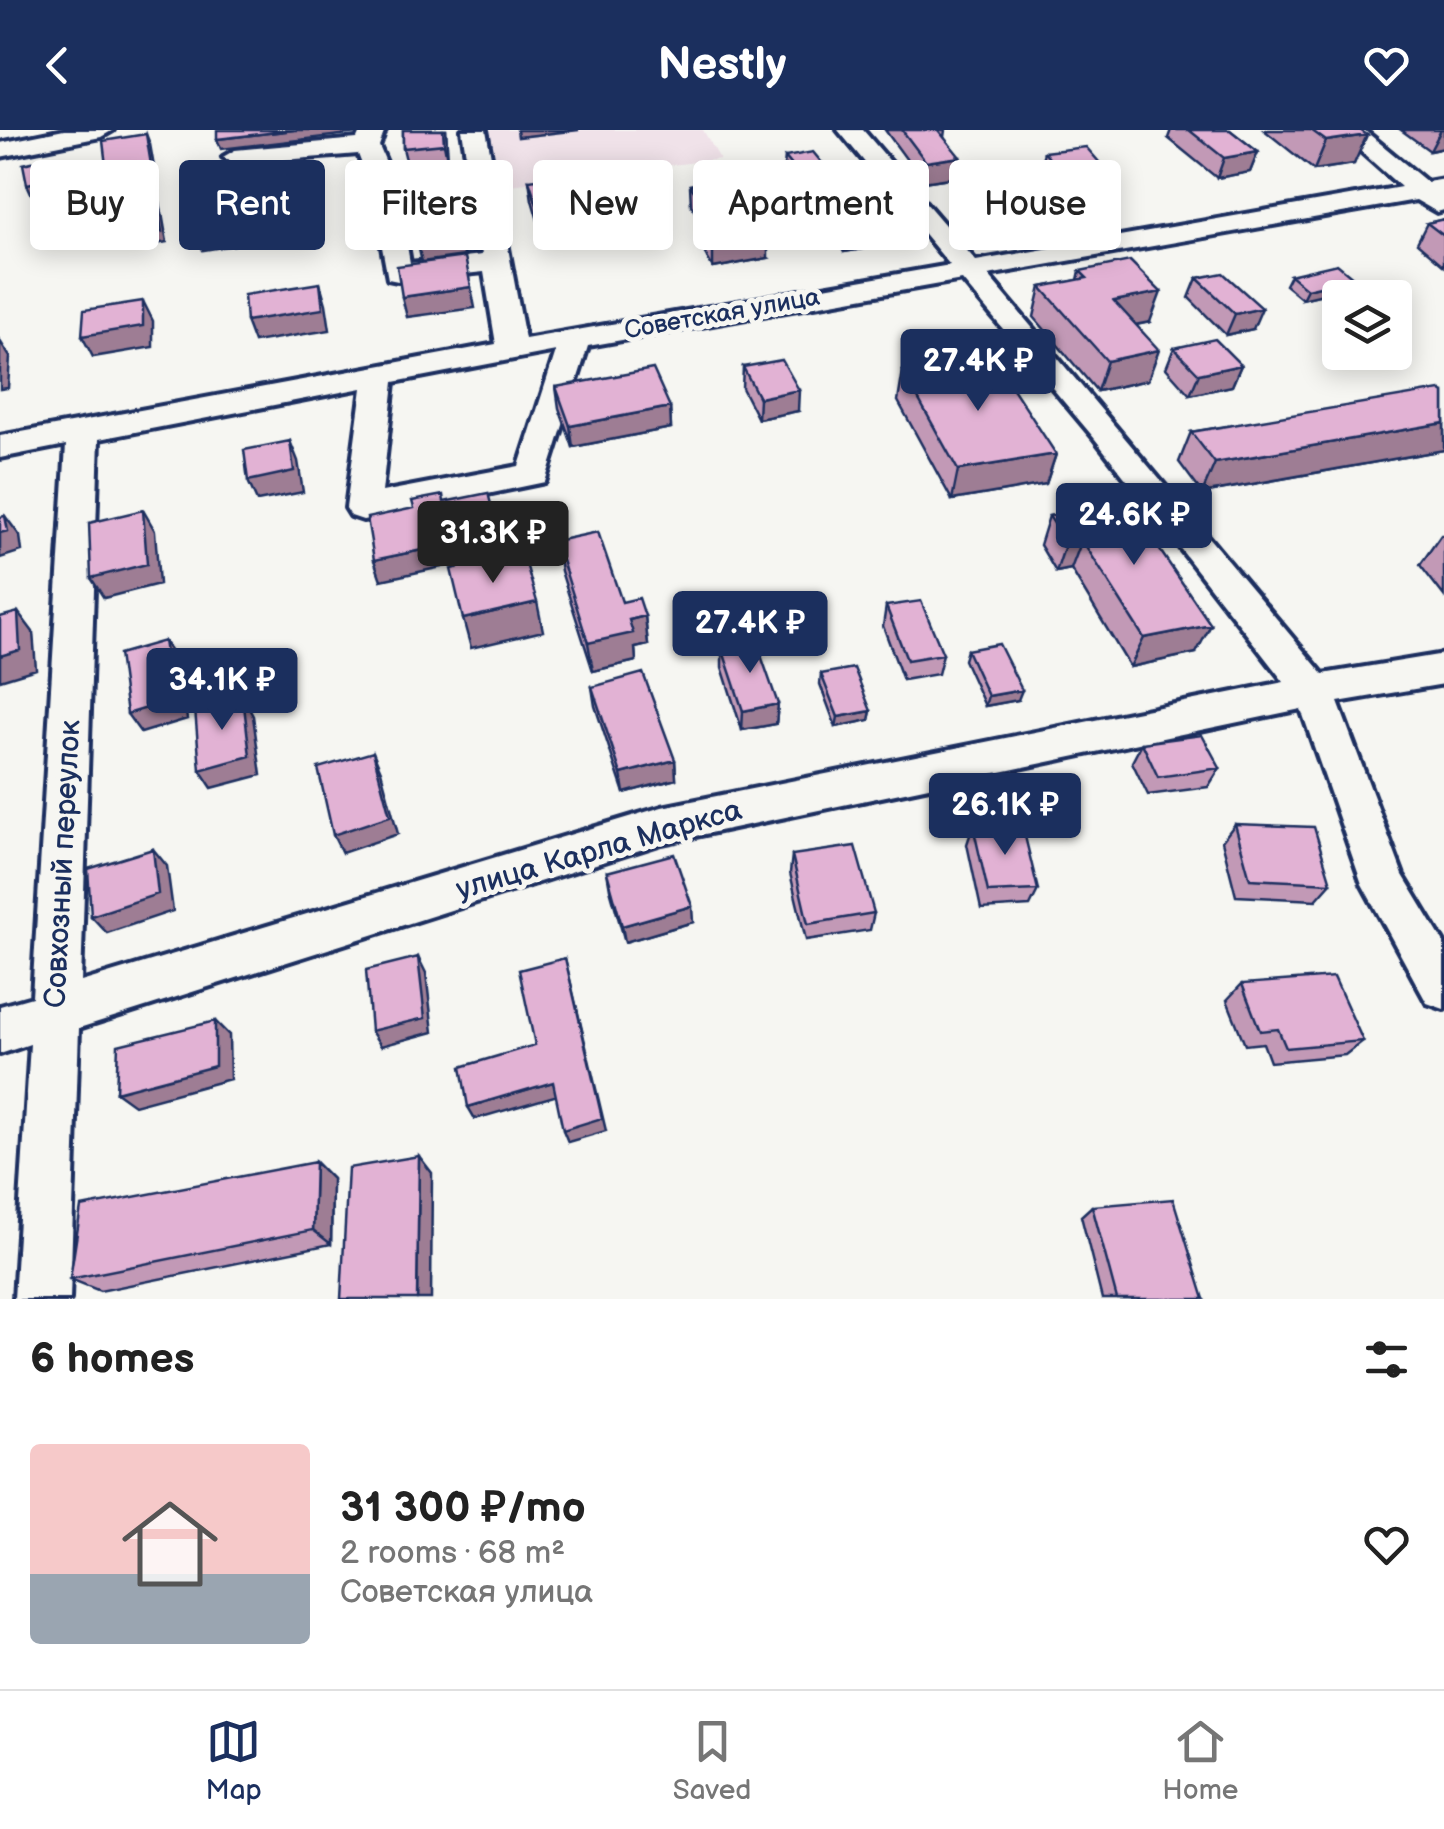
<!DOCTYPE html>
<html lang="en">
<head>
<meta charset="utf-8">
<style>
  body { margin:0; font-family:"Balsamiq Sans",sans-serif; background:#f6f6f6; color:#222; height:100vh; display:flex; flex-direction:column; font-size:38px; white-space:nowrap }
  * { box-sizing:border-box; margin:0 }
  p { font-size:32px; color:#767676 }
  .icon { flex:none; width:55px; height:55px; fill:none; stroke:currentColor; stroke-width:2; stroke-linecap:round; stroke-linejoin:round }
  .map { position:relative; height:1169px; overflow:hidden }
  .drawer { display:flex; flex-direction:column; background:#fff; flex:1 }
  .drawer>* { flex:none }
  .hud { position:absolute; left:30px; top:30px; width:1385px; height:90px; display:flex; gap:20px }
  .buttons { position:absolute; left:1322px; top:150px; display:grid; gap:20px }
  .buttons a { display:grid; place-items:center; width:90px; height:90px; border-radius:10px; background:#fff; box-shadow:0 5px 25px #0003; font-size:50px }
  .price { position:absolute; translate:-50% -85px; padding:0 22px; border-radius:10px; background:#1b2f5e; color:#fff; font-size:32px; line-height:65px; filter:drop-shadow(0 2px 5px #0008) }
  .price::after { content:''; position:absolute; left:50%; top:60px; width:30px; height:22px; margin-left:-15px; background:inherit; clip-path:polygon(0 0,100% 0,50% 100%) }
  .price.active { background:#222; color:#fff }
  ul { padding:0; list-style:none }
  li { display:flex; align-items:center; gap:30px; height:250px; padding:0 30px }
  li span { display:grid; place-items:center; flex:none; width:280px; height:200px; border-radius:10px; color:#555 }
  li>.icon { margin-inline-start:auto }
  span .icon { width:120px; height:120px; fill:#fffc; stroke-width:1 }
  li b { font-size:42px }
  h2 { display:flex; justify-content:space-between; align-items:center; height:120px; padding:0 30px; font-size:42px }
  .tag { padding:0 35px; border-radius:10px; background:#fff; box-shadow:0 5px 25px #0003; font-size:35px; line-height:90px }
  .tag.active { background:#1b2f5e; color:#fff }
  header { display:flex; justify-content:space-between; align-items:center; height:130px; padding:0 30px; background:#1b2f5e; color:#fff; font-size:45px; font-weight:700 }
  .tabs { display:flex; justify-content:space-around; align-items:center; height:140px; border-top:2px solid #e0e0e0; background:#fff; font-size:28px; color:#767676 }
  .tabs a { display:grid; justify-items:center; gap:5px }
  .tabs .active { color:#1b2f5e }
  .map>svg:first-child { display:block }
</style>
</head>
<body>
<header><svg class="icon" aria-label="back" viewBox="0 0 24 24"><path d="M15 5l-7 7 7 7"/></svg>Nestly<svg class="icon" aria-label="heart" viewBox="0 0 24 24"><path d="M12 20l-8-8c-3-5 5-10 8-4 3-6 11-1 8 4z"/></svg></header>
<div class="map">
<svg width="1444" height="1169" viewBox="0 0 1444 1169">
  <rect width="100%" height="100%" fill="#f6f6f2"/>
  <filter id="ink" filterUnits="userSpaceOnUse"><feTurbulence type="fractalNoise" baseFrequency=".01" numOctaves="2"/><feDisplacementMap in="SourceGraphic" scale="20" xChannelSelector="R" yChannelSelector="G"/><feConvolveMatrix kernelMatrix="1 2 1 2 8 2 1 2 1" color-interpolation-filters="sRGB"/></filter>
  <g filter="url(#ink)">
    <!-- built -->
    <path fill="#f0e2e9" d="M489,0H703L720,29L502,56Z"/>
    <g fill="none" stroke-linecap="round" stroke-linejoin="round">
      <defs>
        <path id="minor" d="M64,0H113L101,7L0,27V13Z
          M361,0H385L379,16L397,58L410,133L482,125L462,0H486L525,209L950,135L838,0H863L976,131L1401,57L1337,0H1364L1427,52L1444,49V80L1437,82L1416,70L988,145L1323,544L1444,524V554L1338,572L1403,745L1444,813V879L1427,873L1362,754L1301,579L662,713L79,898L70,1169H14L30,914L0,924V876L32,867L66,315L0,328V306L496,214L484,142L398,151L388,149L371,58L358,24L235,34L223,27L235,20L357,9ZM962,150L1095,309L1284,552L662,677L81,852L99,309L362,258L346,378L351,386L363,390L545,352L588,216ZM556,221L519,336L382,362L394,252Z"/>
      </defs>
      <!-- minor casing -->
      <use href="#minor" stroke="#1b2f5e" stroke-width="8"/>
      <!-- minor -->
      <use href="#minor" fill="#f6f6f2" fill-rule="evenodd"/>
    </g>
    <!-- wall -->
    <path fill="#c299b6" stroke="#1b2f5e" stroke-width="2.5" d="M403,0H446L448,34L408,38L403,18Z
      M885,0H945L944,7L957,47L923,52Z
      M1171,0H1230L1258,22L1250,42L1217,48L1168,8Z
      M1264,0H1360L1354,34L1314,40Z
      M1401,0H1444V18L1430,21Z
      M1044,22L1113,48L1107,68L1063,73L1039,42Z
      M785,27L821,43L793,48L784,37Z
      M703,43L751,55L750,75L697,85L691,75L690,55L703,53Z
      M529,50L596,100L543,107L532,70Z
      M810,51L890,95L888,115L844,122L809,71Z
      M1444,89V136L1417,113L1427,93Z
      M698,93L768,128L713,138L699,113Z
      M1080,141L1150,192L1136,195L1148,250L1097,261L1034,187L1041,157L1078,150Z
      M1290,145L1354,148L1349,158L1302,169L1285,155Z
      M1197,148L1253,199L1226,205L1189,168Z
      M1174,218L1241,235L1232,256L1190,265L1166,238Z
      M743,237L798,281L758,289L742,258Z
      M903,241L1056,324L1046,354L952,370L898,271Z
      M556,257L670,277L671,298L573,317L559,278Z
      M1444,263V320L1202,363L1179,332L1191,302Z
      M1127,372L1196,523L1130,537L1071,439L1056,442L1040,415L1049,386Z
      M1441,405H1444V466L1420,435Z
      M556,411L622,472L645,486L648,515L635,518L636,531L593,541L561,441Z
      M886,476L943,524L938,544L903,550L883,496Z
      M722,518L778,574L776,594L742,600L722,537Z
      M967,520L1018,570L985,576L964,530Z
      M821,544L871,581L869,590L836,597L820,554Z
      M592,557L675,630L676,649L624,663L595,576Z
      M1142,613L1220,638L1208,657L1148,665L1132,632Z
      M1235,694L1331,753L1316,770L1236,766L1222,711Z
      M973,696L1038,760L1030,776L981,779L967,714Z
      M792,725L874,783L870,800L806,810L790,743Z
      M607,742L693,792L625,812L610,759Z
      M1242,854L1363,911L1345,925L1270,932L1263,913L1245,915L1227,870Z
      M315,1032L332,1049L331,1114L100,1161L70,1149Z
      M1092,1076L1204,1169H1102L1081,1086Z"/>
    <!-- shaded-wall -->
    <path fill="#9e7d94" stroke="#1b2f5e" stroke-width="2.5" d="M294,0H358V3L221,19L217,9Z
      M443,0H446L448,34L444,14Z
      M517,0H579L518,7Z
      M1441,0H1444V18L1430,21Z
      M146,4L150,14L167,112L120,121L115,110Z
      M1367,5L1354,34L1314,40L1326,11Z
      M1258,22L1250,42L1217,48L1224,28Z
      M960,27L957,47L923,52L926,32Z
      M49,28L54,38L59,59L32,65L27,54Z
      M306,30L315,59L321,89L275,96L277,108L203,120L191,91L265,67Z
      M822,33L821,43L793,48L794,38Z
      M449,34L464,126L422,132L417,111Z
      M1113,48L1107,68L1063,73L1069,53Z
      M751,55L750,75L697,85V65Z
      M594,79L596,100L543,107L541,87Z
      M890,95L888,115L844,122L845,102Z
      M768,108V128L713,138V118Z
      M1354,148L1349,158L1302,169L1307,159Z
      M320,153L326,174L330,200L254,212L246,191Z
      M471,157L475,178L407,187L402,167Z
      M1161,162L1150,192L1104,201L1114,171Z
      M143,171L153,191V217L93,227L82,206Z
      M1262,178L1253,199L1226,205L1235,184Z
      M0,211L10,227L8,258L0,259Z
      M1159,220L1148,250L1097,261L1107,231Z
      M1241,235L1232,256L1190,265L1199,244Z
      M799,260L798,281L758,289L759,268Z
      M670,277L671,298L573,317L570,296Z
      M1444,293V320L1202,363L1215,333Z
      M290,311L298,331L303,362L257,371L248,351Z
      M1056,324L1046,354L952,370L958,340Z
      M143,380L155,401L159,454L104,468L91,448Z
      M5,386L20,406L22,421L0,428V403Z
      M499,404L503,424L381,450L374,430Z
      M1082,410L1071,439L1056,442L1066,412Z
      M537,472L543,501L471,518L463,489Z
      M18,482L33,502L36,539L0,550V526Z
      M645,486L648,515L635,518L636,531L593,541L588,513L629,490Z
      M1211,495L1196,523L1130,537L1144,508Z
      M164,511L177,530L187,589L141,603L127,584Z
      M1022,560L1018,570L985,576L988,566Z
      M243,567L253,586L261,645L212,658L200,640Z
      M778,574L776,594L742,600L743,581Z
      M871,581L869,590L836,597L838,587Z
      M373,622L381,641L398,704L342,723L333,705Z
      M675,630L676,649L624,663L621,644Z
      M153,719L167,736L173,781L107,803L91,786Z
      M692,776L693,792L625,812L622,796Z
      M418,827L426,843L433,902L381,916L371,901Z
      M565,828L606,1001L568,1012L563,1000Z
      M215,891L229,905L230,949L134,975L116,962Z
      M553,952L558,965L475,989L468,977Z
      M419,1026L432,1043L431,1169H417Z
      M315,1032L332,1049L331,1114L313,1100Z"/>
    <!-- building -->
    <path fill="#e2b2d4" stroke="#1b2f5e" stroke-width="2.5" d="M217,0H294L217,9Z
      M403,0H443L444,14L403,18Z
      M902,0H938L960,27L926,32Z
      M1189,0H1230L1258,22L1224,28Z
      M1311,0H1360L1367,5L1326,11Z
      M146,4L162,102L115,110L103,11Z
      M1086,17L1113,48L1069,53L1044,22Z
      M813,22L822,33L794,38L785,27Z
      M49,28L54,49L27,54L23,34Z
      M306,30L312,59L265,67L266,79L191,91V80L217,76L216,63L231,61L229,42Z
      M449,34L460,106L417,111L409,39Z
      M722,39L728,48L744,45L751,55L697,65L690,55L709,52L703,43Z
      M580,43L594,79L541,87L529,50Z
      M853,44L890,95L845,102L810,51Z
      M752,84L768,108L713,118L698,93Z
      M1444,89V106L1427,93Z
      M465,127L471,157L402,167L397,136Z
      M1130,131L1161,162L1114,171L1159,220L1107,231L1041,157L1087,148L1080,141Z
      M1337,134L1354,148L1307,159L1290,145Z
      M1223,143L1262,178L1235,184L1197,148Z
      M320,153L323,179L246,191L244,165Z
      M143,171V196L82,206L84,180Z
      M1215,209L1241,235L1199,244L1174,218Z
      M993,228L1056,324L958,340L903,241Z
      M782,230L799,260L759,268L743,237Z
      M653,239L670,277L570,296L556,257Z
      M1440,260L1444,263V293L1215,333L1191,302Z
      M290,311L294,341L248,351L244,320Z
      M488,363L499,404L374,430L367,388L414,378L412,371L443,365L444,372Z
      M1127,372L1211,495L1144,508L1082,410L1066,412L1049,386Z
      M143,380L147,434L91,448L89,393Z
      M5,386L8,401L0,403V387Z
      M598,402L622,472L639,468L645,486L629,490L633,503L588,513L556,411Z
      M523,423L537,472L463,489L451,439Z
      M921,471L943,524L907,530L886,476Z
      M18,482L20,520L0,526V487Z
      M164,511L174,570L127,584L119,524Z
      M756,511L778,574L743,581L722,518Z
      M999,514L1022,560L988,566L967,520Z
      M854,538L871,581L838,587L821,544Z
      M643,543L675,630L621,644L592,557Z
      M243,567L250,626L200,640L195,579Z
      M1202,605L1220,638L1158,647L1142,613Z
      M373,622L390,686L333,705L318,638Z
      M1022,694L1038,760L988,762L973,696Z
      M1235,694L1314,697L1331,753L1250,749Z
      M855,716L874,783L808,794L792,725Z
      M153,719L158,764L91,786L88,739Z
      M674,724L692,776L622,796L607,742Z
      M418,827L425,888L371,901L366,840Z
      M565,828L602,988L563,1000L553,952L468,977L461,937L535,915L519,840Z
      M1334,847L1363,911L1286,918L1278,899L1260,901L1242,854Z
      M215,891V936L116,962L118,915Z
      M419,1026L417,1169H341L348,1038Z
      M315,1032L313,1100L70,1149L81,1077Z
      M1173,1069L1204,1169H1117L1092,1076Z"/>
  </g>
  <g text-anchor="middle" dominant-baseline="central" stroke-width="10" stroke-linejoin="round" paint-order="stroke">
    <!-- far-street labels -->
    <g font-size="25" fill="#1b2f5e" stroke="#f6f6f2">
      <text transform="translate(722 184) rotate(-10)">Советская улица</text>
    </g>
    <!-- street labels -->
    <g font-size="30" fill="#1b2f5e" stroke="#f6f6f2">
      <text transform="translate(599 720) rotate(-16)">улица Карла Маркса</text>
      <text transform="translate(63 734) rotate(-87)">Совхозный переулок</text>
    </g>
  </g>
</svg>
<div class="buttons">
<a><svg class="icon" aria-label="layers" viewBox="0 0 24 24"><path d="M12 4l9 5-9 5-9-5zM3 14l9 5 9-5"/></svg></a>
</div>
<b class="price" style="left:978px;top:284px">27.4K ₽</b>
<b class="price" style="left:1134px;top:438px">24.6K ₽</b>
<b class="price active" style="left:493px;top:456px">31.3K ₽</b>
<b class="price" style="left:750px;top:546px">27.4K ₽</b>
<b class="price" style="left:222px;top:603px">34.1K ₽</b>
<b class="price" style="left:1005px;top:728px">26.1K ₽</b>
<div class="hud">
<a class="tag">Buy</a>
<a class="tag active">Rent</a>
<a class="tag">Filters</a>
<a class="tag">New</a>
<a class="tag">Apartment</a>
<a class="tag">House</a>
</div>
</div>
<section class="drawer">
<h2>6 homes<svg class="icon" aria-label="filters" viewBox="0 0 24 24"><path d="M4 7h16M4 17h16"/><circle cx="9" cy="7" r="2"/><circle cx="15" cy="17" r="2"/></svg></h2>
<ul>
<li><span style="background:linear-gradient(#f6c9c9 65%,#9aa5b1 0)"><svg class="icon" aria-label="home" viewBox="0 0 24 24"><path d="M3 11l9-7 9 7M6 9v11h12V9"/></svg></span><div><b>31 300 ₽/mo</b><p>2 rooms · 68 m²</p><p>Советская улица</p></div><svg class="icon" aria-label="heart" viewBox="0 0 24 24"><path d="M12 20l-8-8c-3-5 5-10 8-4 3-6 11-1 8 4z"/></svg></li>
</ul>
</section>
<nav class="tabs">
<a class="active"><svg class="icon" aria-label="map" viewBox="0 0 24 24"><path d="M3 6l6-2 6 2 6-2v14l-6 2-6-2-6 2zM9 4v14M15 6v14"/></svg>Map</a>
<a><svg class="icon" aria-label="saved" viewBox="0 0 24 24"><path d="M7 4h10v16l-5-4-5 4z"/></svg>Saved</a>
<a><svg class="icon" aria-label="home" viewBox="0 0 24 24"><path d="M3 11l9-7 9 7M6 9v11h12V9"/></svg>Home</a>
</nav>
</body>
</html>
